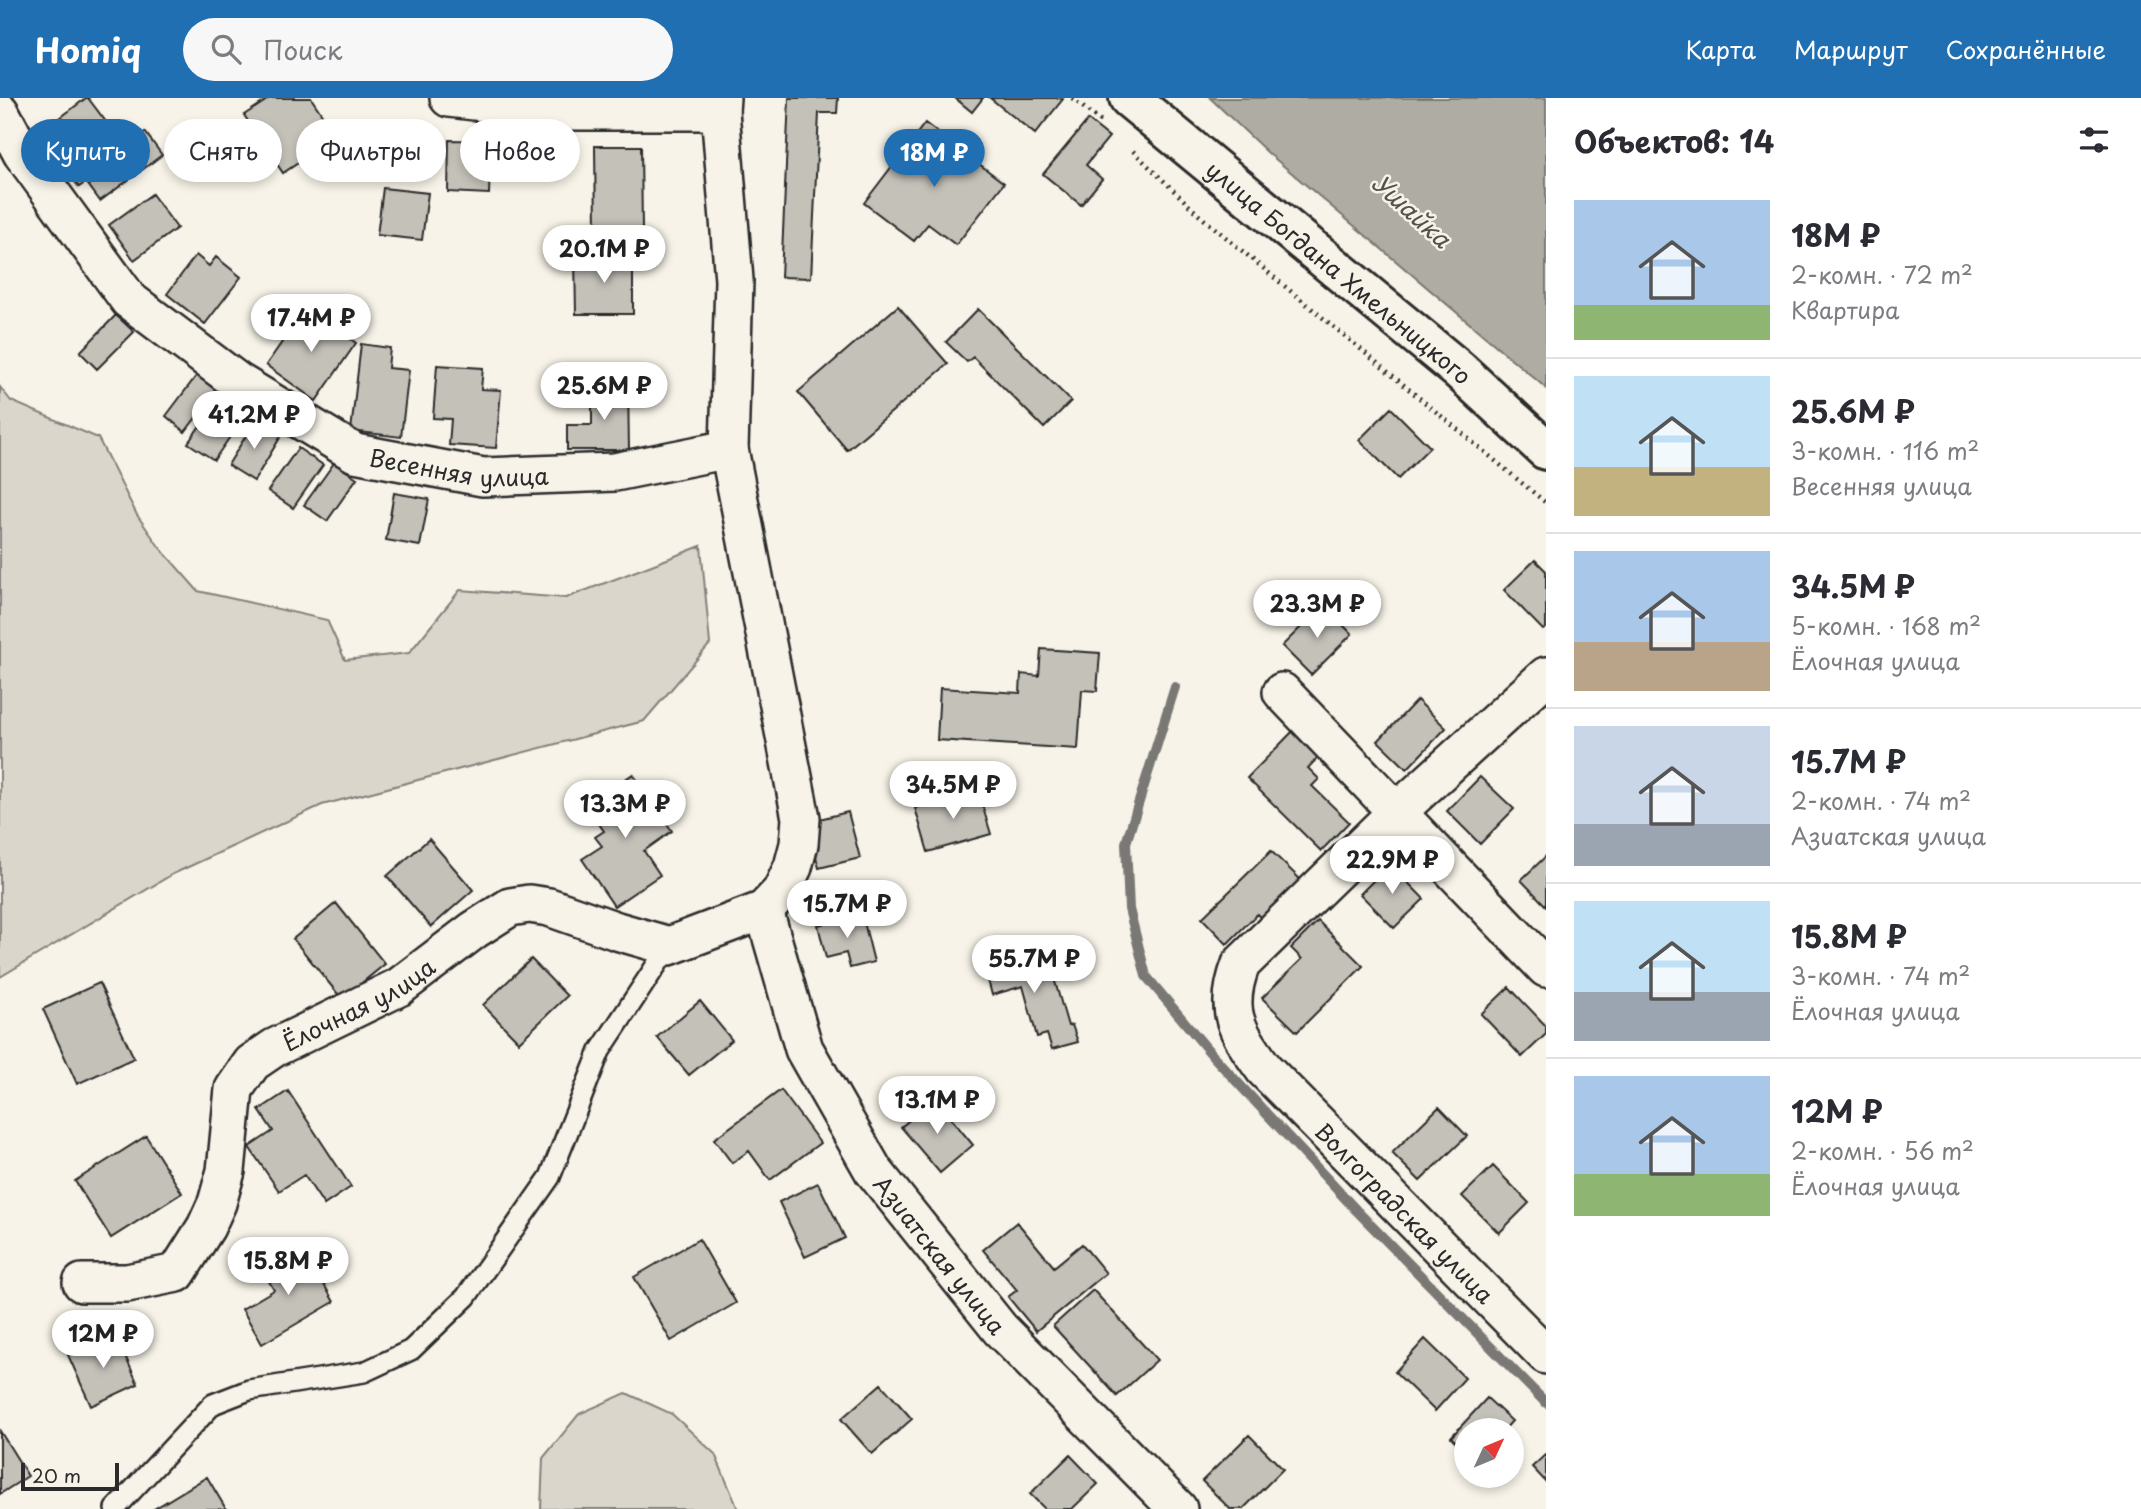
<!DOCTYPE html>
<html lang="ru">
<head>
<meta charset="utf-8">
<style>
  body { margin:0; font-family:"Playpen Sans",sans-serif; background:#f7f7f7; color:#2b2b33; height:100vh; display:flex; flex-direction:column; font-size:26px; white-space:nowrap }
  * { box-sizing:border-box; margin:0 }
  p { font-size:23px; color:#7c7c81 }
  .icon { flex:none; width:38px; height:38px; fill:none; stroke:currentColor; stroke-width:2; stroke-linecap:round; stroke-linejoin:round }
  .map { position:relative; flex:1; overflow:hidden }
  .drawer { display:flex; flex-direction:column; background:#fff; width:595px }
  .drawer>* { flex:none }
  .top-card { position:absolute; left:21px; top:21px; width:665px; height:63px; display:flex; gap:14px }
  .needle { width:46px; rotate:46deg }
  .tools { position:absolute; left:1454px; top:1320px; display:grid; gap:14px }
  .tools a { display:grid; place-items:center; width:70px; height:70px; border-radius:50%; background:#fff; box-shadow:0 4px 10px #0003; font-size:35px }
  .scale { position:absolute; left:21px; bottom:18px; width:98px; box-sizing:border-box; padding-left:7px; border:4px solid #2b2b2b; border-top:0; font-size:19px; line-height:24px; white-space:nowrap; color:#2b2b2b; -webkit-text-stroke:5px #f7f3e8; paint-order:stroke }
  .price { position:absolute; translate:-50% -60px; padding:0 16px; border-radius:24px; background:#fff; color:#222; font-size:23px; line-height:46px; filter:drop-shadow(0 2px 4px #0008) }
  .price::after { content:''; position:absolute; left:50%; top:42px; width:21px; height:16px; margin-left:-10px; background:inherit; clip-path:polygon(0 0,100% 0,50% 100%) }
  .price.on { background:#1f6fb2; color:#fff }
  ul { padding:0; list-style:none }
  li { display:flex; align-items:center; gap:21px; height:175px; padding:0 28px }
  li+li { border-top:2px solid #e1e1e2 }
  li span { display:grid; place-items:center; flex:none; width:196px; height:140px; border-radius:0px; color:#555 }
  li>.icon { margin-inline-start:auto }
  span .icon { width:84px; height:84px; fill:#fffc; stroke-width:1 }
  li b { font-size:30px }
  h2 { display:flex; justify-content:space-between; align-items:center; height:84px; padding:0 28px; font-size:30px }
  .chip { padding:0 24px; border-radius:32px; background:#fff; box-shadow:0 4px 10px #0003; font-size:24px; line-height:63px }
  .chip.on { background:#1f6fb2; color:#fff }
  header { display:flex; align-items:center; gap:42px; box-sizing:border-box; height:98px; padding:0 35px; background:#1f6fb2; color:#fff }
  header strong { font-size:33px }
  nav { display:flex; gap:38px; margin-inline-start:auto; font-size:24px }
  .search { width:490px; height:63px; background:#f7f7f7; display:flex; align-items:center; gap:18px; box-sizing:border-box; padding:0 24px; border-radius:38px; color:#7c7c81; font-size:26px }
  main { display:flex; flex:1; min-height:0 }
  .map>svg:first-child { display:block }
</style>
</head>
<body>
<header>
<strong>Homiq</strong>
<div class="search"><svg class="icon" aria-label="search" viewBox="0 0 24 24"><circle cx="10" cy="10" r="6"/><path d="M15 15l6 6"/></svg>Поиск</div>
<nav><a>Карта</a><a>Маршрут</a><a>Сохранённые</a></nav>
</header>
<main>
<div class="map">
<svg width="1546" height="1411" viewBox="0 0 1546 1411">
  <rect width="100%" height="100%" fill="#f7f3e8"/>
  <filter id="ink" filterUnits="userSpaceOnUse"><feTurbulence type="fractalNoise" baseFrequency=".0143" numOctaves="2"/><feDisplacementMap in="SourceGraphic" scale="14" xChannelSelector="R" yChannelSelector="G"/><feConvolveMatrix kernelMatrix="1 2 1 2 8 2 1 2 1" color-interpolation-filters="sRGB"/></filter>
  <g filter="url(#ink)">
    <!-- green -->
    <path fill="#dad6cc" stroke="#82807c" stroke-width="2" d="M0,289L11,303L98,340L137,417L160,450L198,493L327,522L345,562L409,555L460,492L566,500L701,448L710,546L644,623L322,707L173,776L0,879Z
      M626,1295L672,1316L715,1356L738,1411H541L543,1360L579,1316Z"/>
    <!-- water -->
    <path fill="#afaca4" stroke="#7a7874" stroke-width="2" d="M1210,0H1546V290L1267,54Z"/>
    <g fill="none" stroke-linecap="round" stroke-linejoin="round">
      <!-- stream -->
      <path stroke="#7a7874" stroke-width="10" d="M1175,589L1126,745L1129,811L1146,878L1213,958L1356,1112L1546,1305"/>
    </g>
    <!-- building -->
    <path fill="#c4c1b9" stroke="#2b2b2b" stroke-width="2" d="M86,0H88L125,49L145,34L162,57L100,103L86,84L79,89L39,36Z
      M270,0H311L337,39L283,75L244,17Z
      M789,0H838L837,15H819L811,180L781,179Z
      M955,0H983L972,14Z
      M990,0H1061L1063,1L1035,36Z
      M1088,22L1109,39L1086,67L1102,81L1081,107L1043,76Z
      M925,25L1004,85L956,147L928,126L914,143L864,105Z
      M449,42L491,43L489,96L448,94Z
      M595,48H641L642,131H596Z
      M383,90L428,95L422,142L377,137Z
      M152,96L177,130L134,162L109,127Z
      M196,157L209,168L216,159L241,179L205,226L167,196Z
      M575,159H633V216H576Z
      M898,208L948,266L847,352L798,294Z
      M306,210L356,245L316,303L266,267Z
      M978,211L1071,303L1044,330L973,259L967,264L946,244Z
      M116,217L134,234L97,271L80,254Z
      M361,246L390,250L388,270L409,272L401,339L351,333Z
      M437,267L483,270L481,291L501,292L496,350L449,347L451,321L433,320Z
      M197,277L217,292L185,334L166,318Z
      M628,286L629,352H567V327H592V287Z
      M218,302L243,320L214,362L188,345Z
      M1391,310L1430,349L1398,381L1359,342Z
      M255,323L281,338L254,383L228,367Z
      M298,350L323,367L293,410L268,393Z
      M334,365L357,380L327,423L304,407Z
      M394,395L429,401L420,448L386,442Z
      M1535,462L1546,473V530L1543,532L1504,492Z
      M1323,507L1352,536L1311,577L1282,548Z
      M1041,551L1100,555L1097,593L1082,592L1078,651L937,642L940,590L1020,595L1021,576L1039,578Z
      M1417,602L1446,630L1407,671L1378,643Z
      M1298,628L1324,653L1308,670L1319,681L1312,688L1349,724L1321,753L1247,680Z
      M633,676L672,733L644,753L660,777L614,808L582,761L602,748L595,739L604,733L586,708Z
      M1480,679L1514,711L1480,746L1447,713Z
      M978,693L991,736L928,754L915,710Z
      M848,714L860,760L819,770L807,724Z
      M429,741L473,792L431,829L387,778Z
      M1271,753L1303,784L1263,823L1257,816L1227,846L1202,820Z
      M1546,758V808L1521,782Z
      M1390,766L1424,801L1394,830L1360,796Z
      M336,805L385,866L342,901L293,841Z
      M862,816L874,864L850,870L846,855L826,860L818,827Z
      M1318,823L1363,868L1297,934L1262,900L1302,861L1291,850Z
      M1037,851L1045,879L1053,877L1068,928L1072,927L1078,944L1052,951L1047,936L1037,939L1023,888L992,897L984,867Z
      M531,861L567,898L519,944L483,907Z
      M99,885L134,960L77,986L43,911Z
      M1509,889L1546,928V936L1522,959L1481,916Z
      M700,903L732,942L689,977L657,939Z
      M781,992L820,1045L770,1082L749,1053L732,1065L714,1041Z
      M288,993L351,1089L324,1107L304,1077L279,1093L249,1049L273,1033L259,1012Z
      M935,1001L973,1047L940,1075L901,1029Z
      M1439,1009L1467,1038L1420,1083L1392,1055Z
      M146,1038L182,1095L111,1140L75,1083Z
      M1493,1068L1529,1105L1499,1135L1462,1098Z
      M818,1085L845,1140L805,1159L779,1104Z
      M1017,1124L1054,1169L1082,1146L1106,1175L1036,1233L1008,1199L1017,1192L983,1152Z
      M699,1141L736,1205L671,1243L634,1179Z
      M303,1150L334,1204L262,1246L242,1211L274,1192L263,1173Z
      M1093,1192L1157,1262L1117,1298L1053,1228Z
      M115,1236L138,1286L91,1308L68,1257Z
      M1425,1241L1465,1280L1435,1313L1395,1274Z
      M881,1286L912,1321L872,1356L841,1321Z
      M1487,1300L1512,1323L1504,1332H1466V1354L1451,1339Z
      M0,1333L28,1378L0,1396Z
      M1249,1337L1283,1371L1243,1411H1230L1202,1383Z
      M1546,1356V1384L1532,1369Z
      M1070,1357L1098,1386L1072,1411H1045L1030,1396Z
      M207,1379L226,1411H154Z"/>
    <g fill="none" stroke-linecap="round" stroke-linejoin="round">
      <defs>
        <path id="lane" d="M115,1411L213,1306L249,1292L364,1274L411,1252L466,1199L550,1079L600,953L669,848"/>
        <g id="street">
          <path d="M449,0L561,13H720"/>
          <path id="s1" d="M0,14L22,55L129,202L238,284L355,355L483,379L615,374L729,351"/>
          <path id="s2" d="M1546,578L1397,714L1241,866C1223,913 1236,932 1264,971L1546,1257"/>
          <path d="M1282,594L1546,870"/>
          <path id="s3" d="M764,812L804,951L873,1072L1000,1231L1178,1411"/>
          <path id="s4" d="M82,1185H127L177,1175L206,1129L217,1105L226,1073L234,991L252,965L274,950L399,889L474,832L510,809L529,806L549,809L617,833L669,848L764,812L781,794L793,769L799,746L801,720L729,351L734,182L720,13L721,0"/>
        </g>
        <g id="secondary">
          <path id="s5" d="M1129,0L1459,272L1546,352"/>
        </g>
      </defs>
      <!-- lane casing -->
      <use href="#lane" stroke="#2b2b2b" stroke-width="24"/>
      <!-- street casing -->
      <use href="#street" stroke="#2b2b2b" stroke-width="42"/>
      <!-- secondary casing -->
      <use href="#secondary" stroke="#2b2b2b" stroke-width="44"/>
      <!-- path -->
      <path stroke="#2b2b2b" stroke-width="4.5" stroke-dasharray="2 5" stroke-linecap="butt" d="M1072,0L1101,24
        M1133,53L1199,117L1546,405"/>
      <!-- lane -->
      <use href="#lane" stroke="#f7f3e8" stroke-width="19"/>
      <!-- street -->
      <use href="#street" stroke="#f7f3e8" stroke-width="37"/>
      <!-- secondary -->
      <use href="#secondary" stroke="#f7f3e8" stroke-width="38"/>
    </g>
  </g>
  <g text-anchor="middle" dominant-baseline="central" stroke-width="5" stroke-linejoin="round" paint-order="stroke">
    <!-- street labels -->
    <g font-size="23" fill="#2b2b2b" stroke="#f7f3e8">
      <text stroke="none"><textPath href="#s5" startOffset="273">улица Богдана Хмельницкого</textPath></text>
      <text stroke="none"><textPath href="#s1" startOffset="607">Весенняя улица</textPath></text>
      <text stroke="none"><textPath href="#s4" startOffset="446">Ёлочная улица</textPath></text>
      <text stroke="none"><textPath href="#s2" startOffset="735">Волгоградская улица</textPath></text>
      <text stroke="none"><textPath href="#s3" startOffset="392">Азиатская улица</textPath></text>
    </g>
    <!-- water labels -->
    <g font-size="24" font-style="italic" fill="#53524f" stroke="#f7f3e8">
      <text transform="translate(1412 112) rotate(42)">Ушайка</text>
    </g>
  </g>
</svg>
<div class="tools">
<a><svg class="needle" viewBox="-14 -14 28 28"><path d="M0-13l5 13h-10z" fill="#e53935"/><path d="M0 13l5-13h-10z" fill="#7c7c81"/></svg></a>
</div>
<div class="scale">20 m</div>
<b class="price on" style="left:934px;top:91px">18M ₽</b>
<b class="price" style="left:604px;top:187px">20.1M ₽</b>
<b class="price" style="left:311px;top:256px">17.4M ₽</b>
<b class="price" style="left:604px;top:324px">25.6M ₽</b>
<b class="price" style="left:254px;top:353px">41.2M ₽</b>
<b class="price" style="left:1317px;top:542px">23.3M ₽</b>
<b class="price" style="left:953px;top:723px">34.5M ₽</b>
<b class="price" style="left:625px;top:742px">13.3M ₽</b>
<b class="price" style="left:1392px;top:798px">22.9M ₽</b>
<b class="price" style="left:847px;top:842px">15.7M ₽</b>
<b class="price" style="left:1034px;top:897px">55.7M ₽</b>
<b class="price" style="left:937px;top:1038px">13.1M ₽</b>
<b class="price" style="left:288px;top:1199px">15.8M ₽</b>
<b class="price" style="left:103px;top:1272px">12M ₽</b>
<div class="top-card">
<a class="chip on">Купить</a>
<a class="chip">Снять</a>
<a class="chip">Фильтры</a>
<a class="chip">Новое</a>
</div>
</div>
<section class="drawer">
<h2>Объектов: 14<svg class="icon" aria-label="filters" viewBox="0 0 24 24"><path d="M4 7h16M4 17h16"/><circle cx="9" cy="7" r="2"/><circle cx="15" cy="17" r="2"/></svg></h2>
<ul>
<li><span style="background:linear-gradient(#a9c7e8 75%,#8fb573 0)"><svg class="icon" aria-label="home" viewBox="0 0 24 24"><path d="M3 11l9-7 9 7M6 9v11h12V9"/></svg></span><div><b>18M ₽</b><p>2-комн. · 72 m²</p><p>Квартира</p></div></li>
<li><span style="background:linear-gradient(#bfe0f5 65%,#c2b280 0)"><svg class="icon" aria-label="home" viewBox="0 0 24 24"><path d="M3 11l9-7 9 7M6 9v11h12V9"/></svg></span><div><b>25.6M ₽</b><p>3-комн. · 116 m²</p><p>Весенняя улица</p></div></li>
<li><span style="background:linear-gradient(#a9c7e8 65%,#b9a48a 0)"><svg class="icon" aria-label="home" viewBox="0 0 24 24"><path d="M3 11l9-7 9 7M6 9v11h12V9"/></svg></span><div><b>34.5M ₽</b><p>5-комн. · 168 m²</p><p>Ёлочная улица</p></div></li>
<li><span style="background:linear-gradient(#c9d6e8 70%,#9aa5b1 0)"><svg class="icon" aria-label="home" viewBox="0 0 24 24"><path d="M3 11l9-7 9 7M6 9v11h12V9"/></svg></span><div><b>15.7M ₽</b><p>2-комн. · 74 m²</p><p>Азиатская улица</p></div></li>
<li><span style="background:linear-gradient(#bfe0f5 65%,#9aa5b1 0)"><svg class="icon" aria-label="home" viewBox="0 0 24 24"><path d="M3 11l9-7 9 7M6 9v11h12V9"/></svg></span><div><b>15.8M ₽</b><p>3-комн. · 74 m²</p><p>Ёлочная улица</p></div></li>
<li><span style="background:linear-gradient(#a9c7e8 70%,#8fb573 0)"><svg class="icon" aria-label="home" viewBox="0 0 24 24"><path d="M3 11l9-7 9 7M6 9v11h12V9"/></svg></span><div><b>12M ₽</b><p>2-комн. · 56 m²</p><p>Ёлочная улица</p></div></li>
</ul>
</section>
</main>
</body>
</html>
